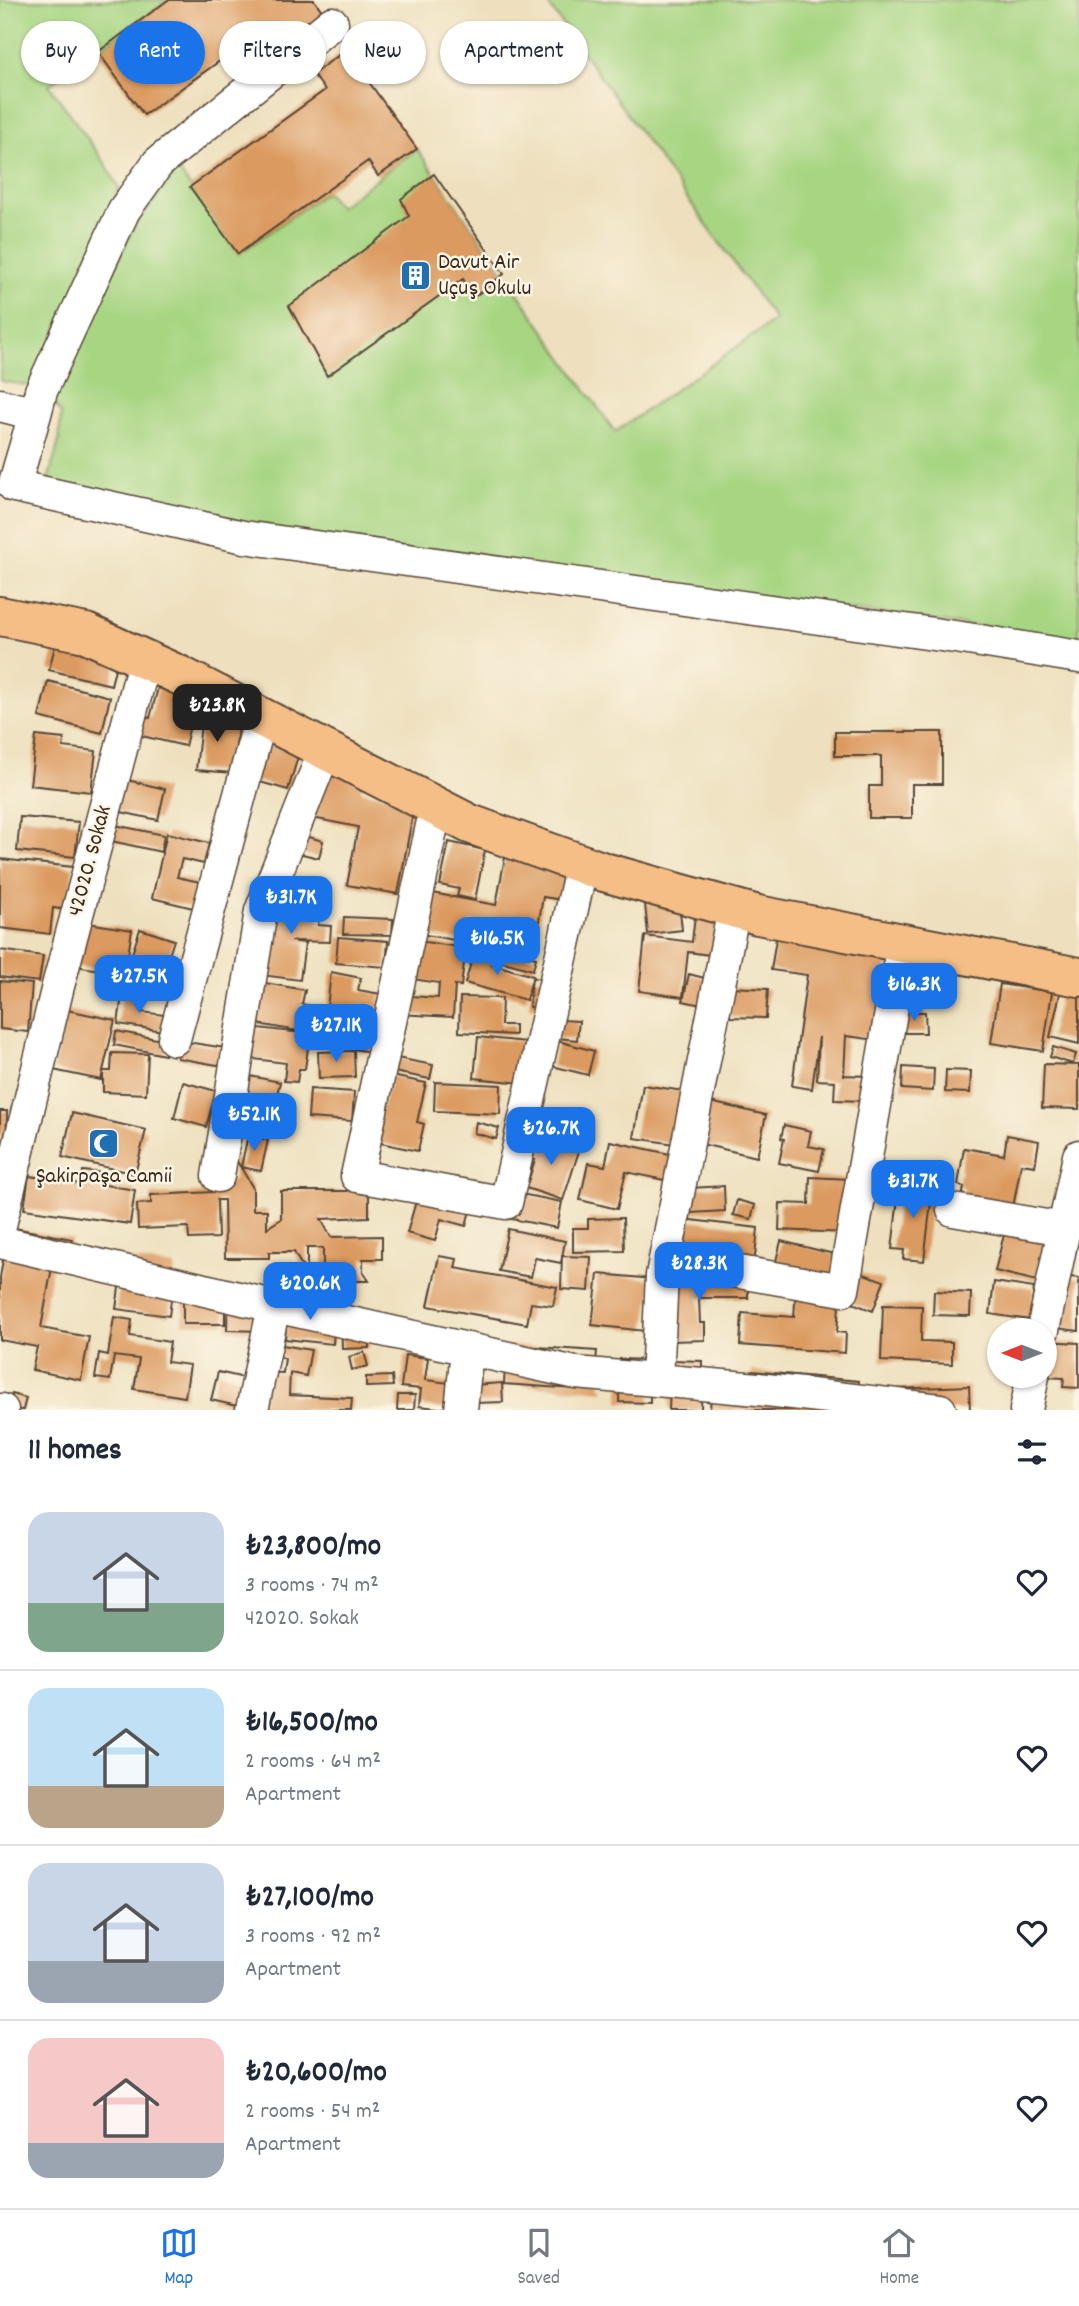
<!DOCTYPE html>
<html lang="en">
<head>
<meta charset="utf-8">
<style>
  body { margin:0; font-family:Dekko,sans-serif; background:#f2f2f3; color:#1f2937; height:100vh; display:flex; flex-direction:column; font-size:26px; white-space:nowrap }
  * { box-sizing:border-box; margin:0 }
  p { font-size:23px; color:#747a83 }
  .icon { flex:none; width:38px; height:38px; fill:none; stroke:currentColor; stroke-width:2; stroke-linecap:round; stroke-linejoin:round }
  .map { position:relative; height:1410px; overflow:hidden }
  .sheet { display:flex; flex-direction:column; background:#fff; flex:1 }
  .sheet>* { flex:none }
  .guide { position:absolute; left:21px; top:21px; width:700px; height:63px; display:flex; gap:14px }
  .needle { width:46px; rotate:270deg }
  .tools { position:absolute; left:987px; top:1318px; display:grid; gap:14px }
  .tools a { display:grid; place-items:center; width:70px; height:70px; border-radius:50%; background:#fff; box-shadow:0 2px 5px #0004; font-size:35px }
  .price { position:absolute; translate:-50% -60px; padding:0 16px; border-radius:14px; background:#1a73e8; color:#fff; font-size:23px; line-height:46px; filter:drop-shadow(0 2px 4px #0008) }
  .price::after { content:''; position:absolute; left:50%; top:42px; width:21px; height:16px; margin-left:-10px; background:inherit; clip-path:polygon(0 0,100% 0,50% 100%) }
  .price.selected { background:#222; color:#fff }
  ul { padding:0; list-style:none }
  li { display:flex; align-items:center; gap:21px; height:175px; padding:0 28px }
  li+li { border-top:2px solid #e0e1e3 }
  li span { display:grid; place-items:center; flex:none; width:196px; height:140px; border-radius:21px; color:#555 }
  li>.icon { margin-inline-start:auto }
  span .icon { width:84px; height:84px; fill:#fffc; stroke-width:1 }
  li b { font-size:30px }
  h2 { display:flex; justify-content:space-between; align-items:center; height:84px; padding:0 28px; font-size:30px }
  .chip { padding:0 24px; border-radius:32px; background:#fff; box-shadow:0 2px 5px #0004; font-size:24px; line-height:63px }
  .chip.selected { background:#1a73e8; color:#fff }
  .tab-bar { display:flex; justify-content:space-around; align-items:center; height:98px; border-top:2px solid #e0e1e3; background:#fff; font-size:19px; color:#747a83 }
  .tab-bar a { display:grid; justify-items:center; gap:4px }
  .tab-bar .selected { color:#1a73e8 }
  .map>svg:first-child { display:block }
</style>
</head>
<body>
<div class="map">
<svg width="1079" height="1410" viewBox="0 0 1079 1410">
  <rect width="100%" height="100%" fill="#fcf5e5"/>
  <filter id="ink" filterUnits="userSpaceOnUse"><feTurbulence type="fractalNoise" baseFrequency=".0143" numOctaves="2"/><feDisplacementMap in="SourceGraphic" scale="14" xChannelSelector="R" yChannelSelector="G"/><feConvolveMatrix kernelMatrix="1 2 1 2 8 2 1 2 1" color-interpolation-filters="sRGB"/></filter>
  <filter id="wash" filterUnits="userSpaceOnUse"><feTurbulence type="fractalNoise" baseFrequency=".00686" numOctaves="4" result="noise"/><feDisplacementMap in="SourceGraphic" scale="28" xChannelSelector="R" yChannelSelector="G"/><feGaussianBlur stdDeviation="1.57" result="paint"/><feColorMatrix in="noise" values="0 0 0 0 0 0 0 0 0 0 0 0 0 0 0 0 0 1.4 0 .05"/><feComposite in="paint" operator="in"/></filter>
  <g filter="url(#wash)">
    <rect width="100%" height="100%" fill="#eee0be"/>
    <!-- green -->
    <path fill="#a7d582" stroke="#718050" stroke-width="2" d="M0,0H168L49,85L105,163L119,188L72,298L30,386L0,381Z
      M545,0H1079V640L323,540L47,484L59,441L61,414L53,402L134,227L178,170L239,254L326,192L339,207L417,149L615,432L775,320Z"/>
    <g id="blocks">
      <!-- building -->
      <path fill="#db9a5f" d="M168,0H314L325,15L283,43L270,25L144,115L98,52Z
        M346,50L417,149L378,176L368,161L238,254L190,187L325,90L313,74Z
        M434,174L504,274L474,297L463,279L327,376L289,306L409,216L401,199Z
        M55,646L117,661L111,685L49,670Z
        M48,681L110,697L102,733L39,717Z
        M159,684L198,693L185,746L129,733L134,714L150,718Z
        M202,714L239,717L233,773L196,770Z
        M835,732H942V784H912V818H869V786H881V756H835Z
        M36,736L64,739L63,747L96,751L91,792L30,785Z
        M265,739L300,750L288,790L253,780Z
        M316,769L363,777L361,791L415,802L398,894L347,885L358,827L307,817Z
        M123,779L165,789L158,820L116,811Z
        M20,817L79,822L75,857L17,851Z
        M110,824L164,835L161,852L107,840Z
        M167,833L209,843L204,864L182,859L177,877L200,882L193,908L152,898Z
        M298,834L323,841L319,858L294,852Z
        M449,842L485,850L475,900L457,896L459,889L440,885Z
        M505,857L568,868L562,900L543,897L536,939L487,930L488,925L470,922L466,942L420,934L427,892L496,905Z
        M0,859L73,867L68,910L53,908L50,934L0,928Z
        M269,898L320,901L318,925L331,926L330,942L291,941L305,943L300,980L261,975Z
        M679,901L682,930L648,934L645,904Z
        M696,907L723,910L717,956L688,952L683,997L639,991L645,936L692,942Z
        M344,917L393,919L392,935L343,934Z
        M82,922L132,930L125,974L75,966Z
        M140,929L174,940L166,965L132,954Z
        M777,932L889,947L876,1040L846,1036L844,1075L867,1076L866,1101L834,1100L835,1081L817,1080L819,1037L812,1089L792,1086L807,975L771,970Z
        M338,937L388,941L386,967L336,963Z
        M418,941L466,948L461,986L455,985L453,1017L398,1014V995L438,998L439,983L412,979Z
        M499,949L536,958L533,970L496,960Z
        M0,950L43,956L39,982L0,977Z
        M475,950L494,956L492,964L533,976L526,1000L465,983Z
        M934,965L936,1001L913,1002L911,967Z
        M331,972L361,978L358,990L381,994L371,1052L309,1041L311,1034H315L252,1023L259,982L305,990L302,1004L327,1009Z
        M689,974L712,980L706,1006L683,1001Z
        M532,978L544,979L541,1008L529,1007Z
        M0,981L32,984L28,1032L0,1029Z
        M1063,981L1079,985V1044L1050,1037Z
        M1000,984L1052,992L1043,1051L991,1043Z
        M731,987L768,989L766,1018L730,1017Z
        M122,995L142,998L141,1012L165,1015L163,1031L118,1024Z
        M460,997L502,998L501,1025H515V1035L459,1032Z
        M67,1010L115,1020L103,1071H111L112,1053L148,1054L146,1094L103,1092V1072L101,1080L53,1070Z
        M901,1012H925L926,1033H902Z
        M560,1020L579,1021L577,1040L558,1038Z
        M250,1027L310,1034L305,1069H299L297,1082L284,1081L286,1063L246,1058Z
        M116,1031L167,1041L165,1055L114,1045Z
        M478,1037L526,1042L522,1083L474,1078Z
        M180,1041L226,1048L223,1066L177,1058Z
        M558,1041L594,1051L588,1075L552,1066Z
        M1053,1047L1076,1054L1073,1064L1050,1057Z
        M354,1051L355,1077L319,1078L318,1052Z
        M397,1058L433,1065L430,1079L394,1072Z
        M1044,1064L1079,1065V1109L1042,1108Z
        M903,1067L934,1069L933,1091L902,1089Z
        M946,1070L971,1071L970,1093L945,1092Z
        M229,1072L280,1082L274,1107L281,1108L276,1132L237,1124Z
        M392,1076L426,1083L417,1122L424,1124L418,1151L371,1141Z
        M183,1082L216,1091L206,1127L174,1118Z
        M435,1082L501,1085L500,1114L434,1111Z
        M643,1085L691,1092L682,1145L634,1138Z
        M310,1089L354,1092L352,1121L308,1118Z
        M706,1101L766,1115L757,1157L697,1143Z
        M0,1111H7L6,1148H0Z
        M72,1113L146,1130L135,1174L62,1157Z
        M476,1122L499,1128L496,1139L474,1133Z
        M784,1125L811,1131L808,1146L824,1149L819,1171L779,1163L784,1139L781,1138Z
        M248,1135L268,1140L261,1171L241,1167Z
        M1007,1135L1039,1141L1035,1166L1021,1164L1011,1219L960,1210L964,1187L958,1185L964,1148L1004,1155Z
        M532,1138L552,1145L554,1140L580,1148L563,1200L526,1188L535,1160L526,1157Z
        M610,1141L679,1156L674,1182L626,1172L617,1209L580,1200L588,1163L605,1166Z
        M234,1156L253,1188V1210H267V1228L281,1219V1191H347V1187H369V1217L321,1219L331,1237L382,1236V1259H363V1271L369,1281H323V1248H307V1275L294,1252H269V1258H225L224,1200H217L218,1238L189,1239L188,1227L138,1229L137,1204L151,1203V1195L214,1192L234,1179Z
        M83,1171L101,1173L99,1184L135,1190L130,1224L24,1209L29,1176L81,1184Z
        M810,1177L850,1179L847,1233L779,1230L780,1203L809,1204Z
        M900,1181L933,1185L924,1261L903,1259L904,1250L892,1249Z
        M724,1186L725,1211L691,1213V1188Z
        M420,1187L471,1206L466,1226L441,1219L435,1241L407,1233Z
        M511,1192L562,1202L557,1228L507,1218Z
        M737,1200L755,1205L751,1219L733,1215Z
        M623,1218L624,1251L573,1252V1228H588V1219Z
        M682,1219L758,1228L754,1266L677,1257Z
        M9,1227L72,1239L68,1259L54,1256L41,1328L89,1337L81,1380L32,1370L37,1347L0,1340V1277Z
        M508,1229L565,1241L561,1263L535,1258L531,1277L499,1271Z
        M1005,1230L1047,1240L1037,1281L995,1271Z
        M781,1241L842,1256L836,1283L774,1269Z
        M439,1256L457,1259L455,1268L557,1287L553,1306L531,1303L527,1324L428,1306Z
        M562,1256L591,1257L589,1291L561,1289Z
        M123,1259L175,1266L169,1316L116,1309Z
        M858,1272L884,1281L873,1311L847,1301Z
        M598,1274L654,1279L645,1331L592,1325Z
        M1061,1276L1079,1278V1331L1055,1328Z
        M748,1277V1298H699L700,1323H705V1340L671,1341L670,1278Z
        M994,1282L1034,1288L1030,1320L990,1314Z
        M796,1289L840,1293L837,1332L846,1333L845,1353L740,1345L742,1313L794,1317Z
        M228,1291L262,1293L261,1331L227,1330Z
        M934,1291L971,1293L970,1316L933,1315Z
        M289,1299L336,1307L333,1344L285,1339Z
        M225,1300V1324H183V1301Z
        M883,1305L922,1306L921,1341L952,1342V1364L881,1361Z
        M368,1310L369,1348L342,1349L341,1311Z
        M114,1317L132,1320L130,1336L170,1342L167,1362L190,1365L185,1397L134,1389L139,1359L114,1356L110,1380L95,1378L99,1353L108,1355Z
        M1045,1341L1079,1343V1388L1063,1387L1064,1378L1045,1377Z
        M277,1344L311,1350L306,1376L290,1373L289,1395L352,1398L351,1410H260L262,1372L283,1373L285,1358L274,1356Z
        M506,1345L597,1351L595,1372L604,1391L504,1384Z
        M364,1352L368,1366L352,1370L349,1357Z
        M405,1355L428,1358L425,1380L458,1384L455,1410L419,1406L421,1389L401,1387Z
        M620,1359L650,1360V1403L619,1402Z
        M671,1360L702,1361L701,1410H669Z
        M752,1371L859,1381L856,1410H710L712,1382L750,1386Z
        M218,1372L253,1380L246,1408L211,1400Z
        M392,1376L393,1386L366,1387V1377Z
        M502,1383L503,1402L475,1403L474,1385Z
        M969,1386L970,1410H895L894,1389Z
        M12,1394L26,1398L23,1410H9Z
        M398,1395H415L414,1410H397Z"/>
    </g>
  </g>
  <g filter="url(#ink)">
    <use href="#blocks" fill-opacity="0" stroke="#564536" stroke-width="2"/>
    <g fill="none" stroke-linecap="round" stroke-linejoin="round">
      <defs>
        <path id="minor" d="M0,405L35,414L14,486L244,537L962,638L1079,657
          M35,414L41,391L124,210L158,163L332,23
          M436,807L357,1176L506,1203L582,864
          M174,1039L261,717
          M218,1176L261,911L325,750
          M953,1210L1064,1229
          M0,1225L58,986L145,659
          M0,1242L243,1299L576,1373L758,1389L940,1410
          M665,1259L843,1290L903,943
          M1043,1330L1079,1156
          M657,1380L662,1275L734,908
          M0,1410H2
          M252,1410L274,1306
          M461,1410L467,1349
          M1026,1410L1033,1376"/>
        <path id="major" d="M0,616L86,633L179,675L470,824L604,872L758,915L1079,977"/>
      </defs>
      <!-- minor casing -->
      <use href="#minor" stroke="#564536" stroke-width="35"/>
      <!-- major casing -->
      <use href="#major" stroke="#564536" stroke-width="42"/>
      <!-- minor -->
      <use href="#minor" stroke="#fff" stroke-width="32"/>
      <!-- major -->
      <use href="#major" stroke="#f5be86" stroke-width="38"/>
    </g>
  </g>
  <!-- icons -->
  <defs>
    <symbol id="building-square" viewBox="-11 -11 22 22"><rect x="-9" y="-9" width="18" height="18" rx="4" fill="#1f6fb2" stroke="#fcf5e5"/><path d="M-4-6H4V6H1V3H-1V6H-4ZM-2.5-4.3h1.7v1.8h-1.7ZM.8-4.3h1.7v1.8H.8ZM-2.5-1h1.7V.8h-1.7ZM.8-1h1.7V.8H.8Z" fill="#fff"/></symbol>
    <symbol id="mosque-square" viewBox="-11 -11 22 22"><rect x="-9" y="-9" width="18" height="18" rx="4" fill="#1f6fb2" stroke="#fcf5e5"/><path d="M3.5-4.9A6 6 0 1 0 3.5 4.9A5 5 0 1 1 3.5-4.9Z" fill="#fff"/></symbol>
  </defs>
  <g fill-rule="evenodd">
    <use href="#building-square" x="398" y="258" width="35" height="35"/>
    <use href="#mosque-square" x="86" y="1126" width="35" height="35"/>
  </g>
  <g text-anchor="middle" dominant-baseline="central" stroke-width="5" stroke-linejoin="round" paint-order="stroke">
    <!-- poi labels -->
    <g font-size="23" fill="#3b2a1e" stroke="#fcf5e5" text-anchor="start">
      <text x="438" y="263">Davut Air<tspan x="438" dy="26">Uçuş Okulu</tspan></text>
      <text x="104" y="1177" text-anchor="middle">Şakirpaşa Camii</text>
    </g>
    <!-- street labels -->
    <g font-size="23" fill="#3b2a1e" stroke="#fcf5e5">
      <text transform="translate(91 861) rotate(-75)">42020. Sokak</text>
    </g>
  </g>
</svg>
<div class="tools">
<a><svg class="needle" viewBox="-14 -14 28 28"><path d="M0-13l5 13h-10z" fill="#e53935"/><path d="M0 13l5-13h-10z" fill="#747a83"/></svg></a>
</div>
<b class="price selected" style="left:217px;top:744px">₺23.8K</b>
<b class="price" style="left:291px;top:936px">₺31.7K</b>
<b class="price" style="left:497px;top:977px">₺16.5K</b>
<b class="price" style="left:139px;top:1015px">₺27.5K</b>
<b class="price" style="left:914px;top:1023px">₺16.3K</b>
<b class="price" style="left:336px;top:1064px">₺27.1K</b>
<b class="price" style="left:254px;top:1153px">₺52.1K</b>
<b class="price" style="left:551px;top:1167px">₺26.7K</b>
<b class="price" style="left:913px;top:1220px">₺31.7K</b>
<b class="price" style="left:699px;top:1302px">₺28.3K</b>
<b class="price" style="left:310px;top:1322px">₺20.6K</b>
<div class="guide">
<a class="chip">Buy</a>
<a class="chip selected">Rent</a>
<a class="chip">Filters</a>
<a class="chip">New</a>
<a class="chip">Apartment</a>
</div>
</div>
<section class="sheet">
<h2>11 homes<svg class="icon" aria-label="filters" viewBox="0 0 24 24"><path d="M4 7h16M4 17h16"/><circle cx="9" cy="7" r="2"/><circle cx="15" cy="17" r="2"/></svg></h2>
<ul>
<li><span style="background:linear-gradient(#c9d6e8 65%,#7fa58c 0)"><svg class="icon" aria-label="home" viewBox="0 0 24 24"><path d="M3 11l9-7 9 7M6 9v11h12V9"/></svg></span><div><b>₺23,800/mo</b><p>3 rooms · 74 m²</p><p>42020. Sokak</p></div><svg class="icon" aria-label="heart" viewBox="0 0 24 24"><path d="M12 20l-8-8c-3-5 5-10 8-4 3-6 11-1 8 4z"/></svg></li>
<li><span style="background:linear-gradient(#bfe0f5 70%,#b9a48a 0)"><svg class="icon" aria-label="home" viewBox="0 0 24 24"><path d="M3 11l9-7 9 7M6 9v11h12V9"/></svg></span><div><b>₺16,500/mo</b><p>2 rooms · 64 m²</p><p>Apartment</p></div><svg class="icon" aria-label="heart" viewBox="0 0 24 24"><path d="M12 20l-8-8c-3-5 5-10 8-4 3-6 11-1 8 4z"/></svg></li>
<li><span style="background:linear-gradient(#c9d6e8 70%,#9aa5b1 0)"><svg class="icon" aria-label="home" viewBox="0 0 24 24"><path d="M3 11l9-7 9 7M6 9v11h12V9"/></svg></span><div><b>₺27,100/mo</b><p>3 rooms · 92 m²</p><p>Apartment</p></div><svg class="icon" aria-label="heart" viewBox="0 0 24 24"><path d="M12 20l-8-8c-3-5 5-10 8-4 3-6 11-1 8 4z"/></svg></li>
<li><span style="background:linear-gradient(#f6c9c9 75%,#9aa5b1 0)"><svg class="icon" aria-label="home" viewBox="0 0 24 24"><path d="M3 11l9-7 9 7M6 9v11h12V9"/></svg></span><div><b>₺20,600/mo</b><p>2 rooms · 54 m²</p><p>Apartment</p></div><svg class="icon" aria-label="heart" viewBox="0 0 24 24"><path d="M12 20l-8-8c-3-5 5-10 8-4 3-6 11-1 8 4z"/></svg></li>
</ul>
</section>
<nav class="tab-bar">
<a class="selected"><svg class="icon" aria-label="map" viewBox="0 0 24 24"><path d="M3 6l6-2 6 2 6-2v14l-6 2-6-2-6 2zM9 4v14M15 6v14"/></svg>Map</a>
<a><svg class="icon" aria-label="saved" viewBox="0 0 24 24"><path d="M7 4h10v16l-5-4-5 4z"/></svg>Saved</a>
<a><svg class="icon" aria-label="home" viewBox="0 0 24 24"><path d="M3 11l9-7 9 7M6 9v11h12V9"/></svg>Home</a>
</nav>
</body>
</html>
